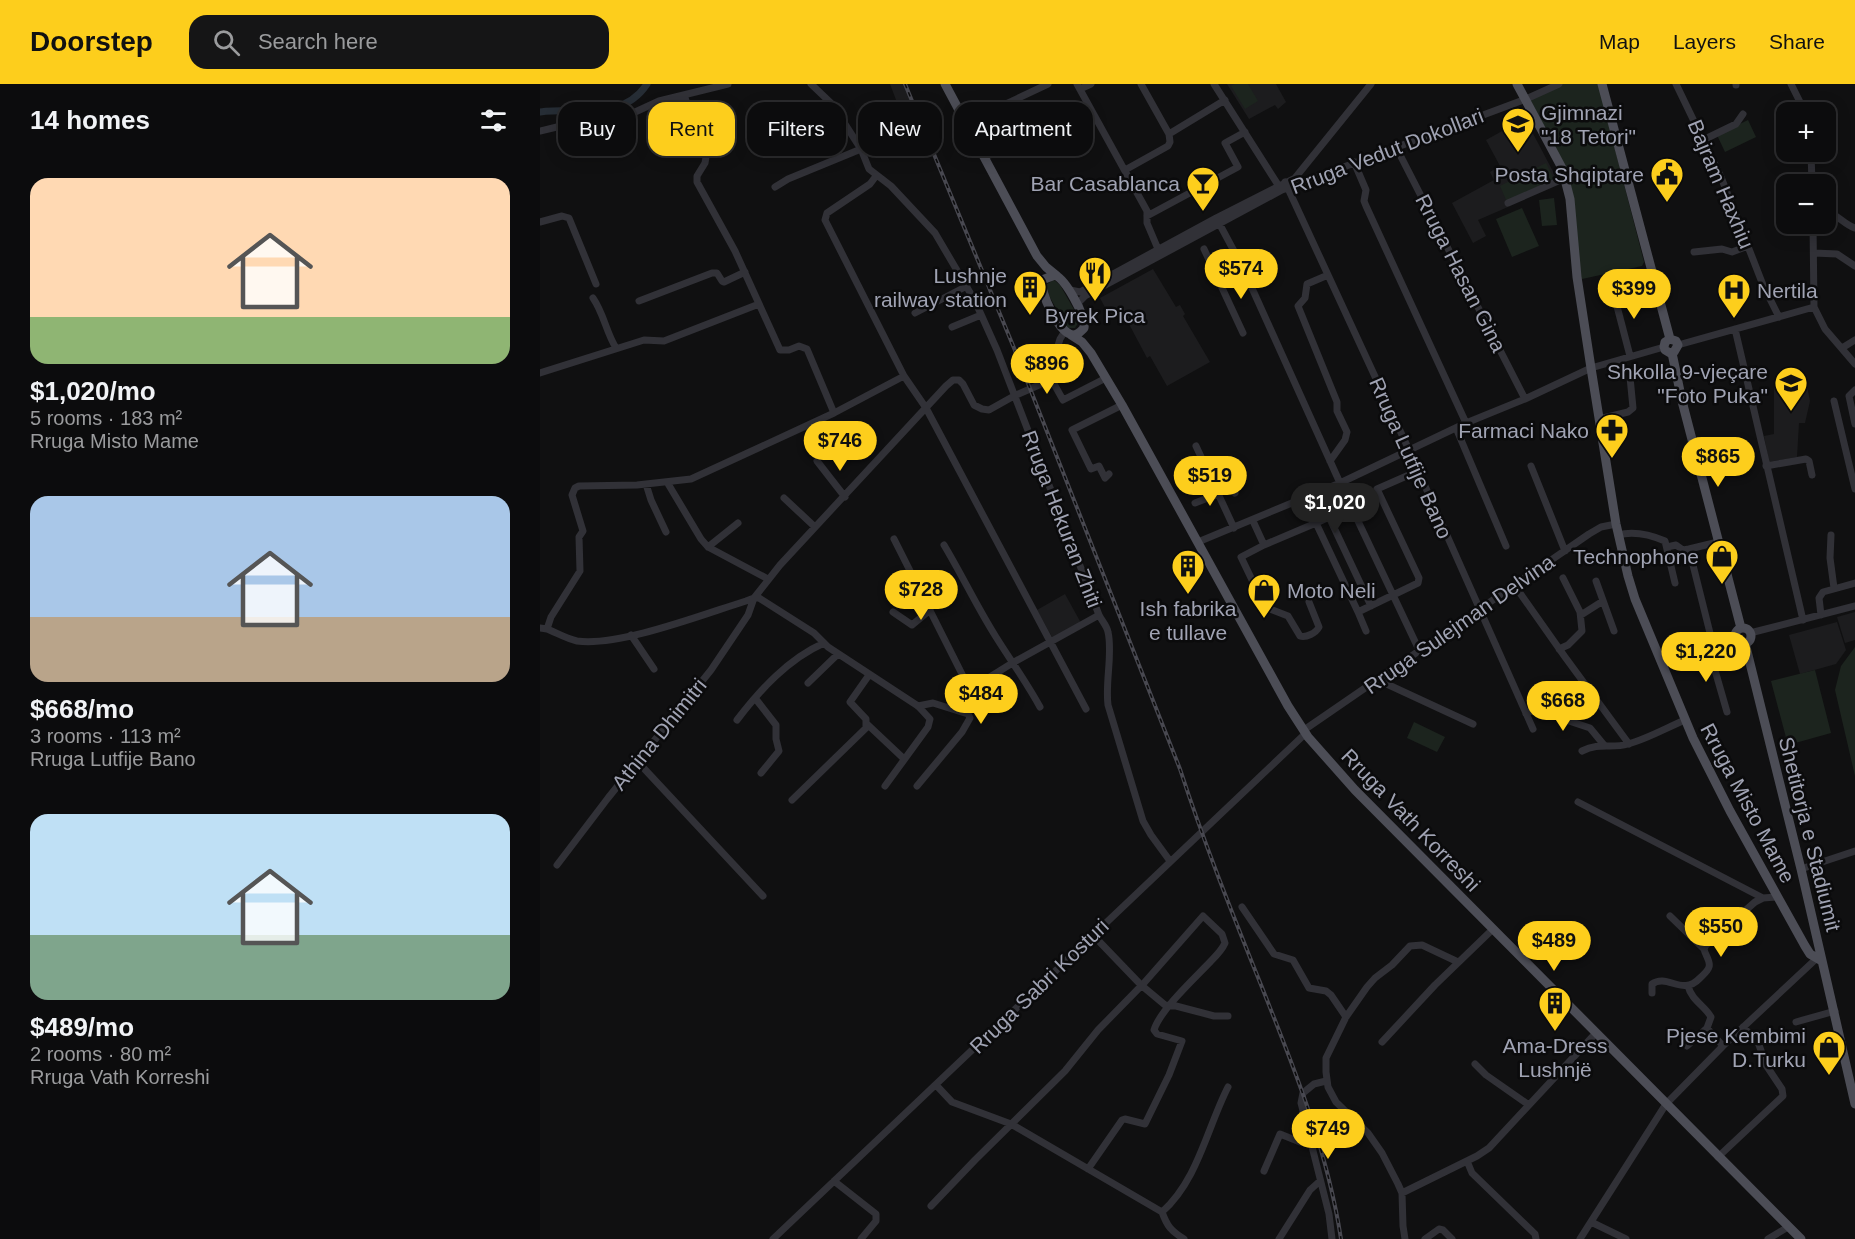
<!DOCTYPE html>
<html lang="en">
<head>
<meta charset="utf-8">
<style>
  body { margin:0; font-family:Arial,sans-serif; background:#151516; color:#f1f3f6; height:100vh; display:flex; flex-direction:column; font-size:22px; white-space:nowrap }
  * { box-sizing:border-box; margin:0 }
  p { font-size:20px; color:#9a9b9d }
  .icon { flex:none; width:33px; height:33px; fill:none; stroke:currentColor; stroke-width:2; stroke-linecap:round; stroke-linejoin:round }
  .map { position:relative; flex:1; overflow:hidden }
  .details { display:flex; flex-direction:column; background:#0c0c0d; width:540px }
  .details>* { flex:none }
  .hud { position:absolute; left:18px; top:18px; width:570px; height:54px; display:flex; gap:12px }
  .buttons { position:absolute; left:1236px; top:18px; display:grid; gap:12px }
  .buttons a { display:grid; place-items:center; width:60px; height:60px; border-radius:12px; background:#0c0c0d; box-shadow:0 3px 15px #0003,0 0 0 2px #2c2c2e; font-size:30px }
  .price { position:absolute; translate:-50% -51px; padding:0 14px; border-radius:21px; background:#fdce1c; color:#111; font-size:20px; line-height:39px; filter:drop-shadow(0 2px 3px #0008) }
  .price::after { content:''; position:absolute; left:50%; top:36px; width:18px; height:14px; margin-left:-9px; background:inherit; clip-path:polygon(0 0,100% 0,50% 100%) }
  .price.on { background:#222; color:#fff }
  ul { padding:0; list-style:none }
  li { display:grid; align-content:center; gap:12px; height:318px; padding:0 30px }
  li span { display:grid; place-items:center; height:186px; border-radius:18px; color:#555 }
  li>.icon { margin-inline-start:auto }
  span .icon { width:108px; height:108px; fill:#fffc; stroke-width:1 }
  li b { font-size:26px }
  h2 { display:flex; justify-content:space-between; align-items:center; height:72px; padding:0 30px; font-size:26px }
  .pill { padding:0 21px; border-radius:18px; background:#0c0c0d; box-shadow:0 3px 15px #0003,0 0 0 2px #2c2c2e; font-size:21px; line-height:54px }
  .pill.on { background:#fdce1c; color:#111 }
  header { display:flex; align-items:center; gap:36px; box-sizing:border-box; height:84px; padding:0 30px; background:#fdce1c; color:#111 }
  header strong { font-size:28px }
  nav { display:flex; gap:33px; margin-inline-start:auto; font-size:21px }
  .search { width:420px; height:54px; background:#151516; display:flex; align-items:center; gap:15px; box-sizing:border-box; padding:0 21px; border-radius:18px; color:#9a9b9d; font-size:22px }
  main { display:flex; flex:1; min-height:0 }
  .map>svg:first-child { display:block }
</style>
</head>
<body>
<header>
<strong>Doorstep</strong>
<div class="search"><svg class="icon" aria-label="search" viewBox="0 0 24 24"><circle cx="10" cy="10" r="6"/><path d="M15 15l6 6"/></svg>Search here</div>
<nav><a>Map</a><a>Layers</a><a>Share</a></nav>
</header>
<main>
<section class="details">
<h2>14 homes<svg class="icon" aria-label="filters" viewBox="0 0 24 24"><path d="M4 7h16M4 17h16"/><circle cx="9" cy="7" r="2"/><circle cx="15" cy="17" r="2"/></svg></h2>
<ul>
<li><span style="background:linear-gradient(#ffd9b3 75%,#8fb573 0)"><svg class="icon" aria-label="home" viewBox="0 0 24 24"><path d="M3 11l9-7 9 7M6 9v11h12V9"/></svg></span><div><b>$1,020/mo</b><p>5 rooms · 183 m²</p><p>Rruga Misto Mame</p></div></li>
<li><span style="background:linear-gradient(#a9c7e8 65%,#b9a48a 0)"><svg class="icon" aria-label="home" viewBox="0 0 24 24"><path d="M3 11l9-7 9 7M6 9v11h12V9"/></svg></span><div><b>$668/mo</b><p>3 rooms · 113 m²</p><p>Rruga Lutfije Bano</p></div></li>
<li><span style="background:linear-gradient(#bfe0f5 65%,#7fa58c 0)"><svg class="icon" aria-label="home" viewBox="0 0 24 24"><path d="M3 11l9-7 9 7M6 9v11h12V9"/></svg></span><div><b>$489/mo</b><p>2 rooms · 80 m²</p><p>Rruga Vath Korreshi</p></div></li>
</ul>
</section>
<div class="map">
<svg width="1315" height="1155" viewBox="0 0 1315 1155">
  <rect width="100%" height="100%" fill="#101011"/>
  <!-- built -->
  <path fill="#1c1c1e" d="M350,0H364L379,41L367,45Z
    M687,0H736L746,18L738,25L735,21L709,35Z
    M973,41L977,48L989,42L1017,95L967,119L968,123L938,136L946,152L933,159L912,119L954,96L950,88L960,82L946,56Z
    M613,185L636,223L640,221L645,230L643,232L670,278L627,302L610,272L607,274L581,225L569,231L560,214Z
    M1265,292L1270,317L1265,339H1259L1257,373L1229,378L1224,352L1234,350V299Z
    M525,510L541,539L513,555L497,526Z
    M1315,528V556L1305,559L1297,533Z
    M1297,538L1306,566L1296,580L1260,590L1249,551Z"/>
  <!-- green -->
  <path fill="#1c241e" d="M695,0H708L718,17L705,25L691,2Z
    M1022,0H1058L1059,3L1104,178L1102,182L1042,195L1040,193L1033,121L991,17V15Z
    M1208,36L1216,53L1185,68L1177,51Z
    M1006,79L1014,95L967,118L960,102Z
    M1014,114L1017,141L1002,142L999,116Z
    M982,124L999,162L972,173L956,135Z
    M514,196L520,201L540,236L535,244H529L526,242L507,208V200Z
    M1315,563V692L1295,606L1301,582Z
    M1275,586L1291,649L1248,661L1231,597Z
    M874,638L905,653L897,668L867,654Z"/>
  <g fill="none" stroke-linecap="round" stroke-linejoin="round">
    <!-- canal -->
    <path stroke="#262d35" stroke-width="7" d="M0,28C38,22 82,38 107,0"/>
    <!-- minor -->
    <path stroke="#313137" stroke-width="7" d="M271,0L292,20L321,65L329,85L351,102L395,149L435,217L457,266L559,531C562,537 567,542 568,548C573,569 565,598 568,621L603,737L611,751L630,777
      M537,0L607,127V139L618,165
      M601,0L629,50L685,16
      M674,0L740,104
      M1136,0L1181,93L1223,201L1239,233
      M1196,0V1
      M1251,0L1265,28
      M540,5L551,0
      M144,11L166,73L165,79L157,92V98L195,167L240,266H249L259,262L267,265L294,329
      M0,47L21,42L80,35L119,17L188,0
      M1163,56L1196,40L1203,30
      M856,63L985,315
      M245,65L260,53L265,40L277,35L294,23
      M1271,68L1272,100
      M445,73L452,70L468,69C485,55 461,39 462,23L466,20L508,0
      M814,78L826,106L824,117L826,122L926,339
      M585,86L628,62L630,58L629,50
      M336,92L330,100L287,129L285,136L364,292L386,324L546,625
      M745,98L869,366L993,645
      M235,103L248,95L321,65
      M968,119L1025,94
      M1286,128C1298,130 1304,141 1315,144
      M607,132L698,83L685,59L705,48
      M0,138L22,132L29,134L56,200
      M679,139L702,182L800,399L880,568
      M1273,140L1274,223L1285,245L1315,280
      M664,165L703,249
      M1154,168L1182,165L1192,168L1208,162
      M1274,169L1297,170L1315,182
      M788,191L767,200L765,214L758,222L797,318V327L807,348L805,356L790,377
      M677,193L702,182
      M530,206L540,208L676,134L755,94L831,0
      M1073,207L1090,272
      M53,214C64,230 66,248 76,264
      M99,217L172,189H177L182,197L184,198L205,188
      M539,224V218L545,212L742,106L986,15L1019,0
      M375,229L427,202
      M412,243L441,231
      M1195,245L1263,536
      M525,247L520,255L509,291L523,316L566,294
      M1138,261L1274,223
      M1302,264L1315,256
      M0,289L104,256L124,257L219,220
      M1315,306L1309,312L1315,340
      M1294,317L1315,405
      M1059,335L1088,328L1093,324L1090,293
      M916,344L966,462
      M656,362L694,444
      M277,377L305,413
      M683,382L695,409
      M991,382L1025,467
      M1226,382L1266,375L1269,377L1272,391
      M569,390L565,394L559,382L551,385L532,346L582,321
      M127,398L161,455L168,463L228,495
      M106,400L111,416L126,448
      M244,414L275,443
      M655,419L678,410
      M789,433L831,522
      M713,437L724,461L776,439L818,528L878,499L879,494L837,405L878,387
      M776,439L812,423
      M1078,451C1093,447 1111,451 1125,457L1135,499
      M1291,451L1290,474L1294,504
      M354,455L426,598L430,601H437L474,578L559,531
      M658,458L800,399L926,339L985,315L1051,284L1124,263
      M404,461C422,491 437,523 456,553C471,577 487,599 500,623
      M724,461L701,473L725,523L748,532L760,552C766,554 776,549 779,543L769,518
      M168,463L198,439
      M1127,463L1136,461L1143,466L1149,465L1173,561
      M1149,465L1178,458
      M1056,497L1074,547
      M975,502L1025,573L1089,660
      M353,528L372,541L390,526
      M818,528L826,547
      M1041,531L1063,517
      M1281,531L1279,514L1283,508L1315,499
      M0,544L7,545L11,533L40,487L39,453L43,447L32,411L35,404L39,402L97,401L151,395L294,329L364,292
      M7,545C17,549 27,555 37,557C79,563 164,530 206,517L214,514L240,481L406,302L413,296H419L423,300L434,321L442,325L449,326L474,312L499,301L509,291
      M1210,549L1315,522
      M91,551L114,585
      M1168,562L1187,628
      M1019,565L1028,561L1042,547L1040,528L1023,494
      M1121,576L1196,554
      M838,596L933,640
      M268,599L298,570
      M215,614L236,641V655L239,667L221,689
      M986,630L999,622H1008L1029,637L1050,644L1064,661
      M197,636C220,606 248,575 284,559
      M327,640L362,673
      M764,646L1049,450L1061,443L1076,440
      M1042,667C1060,658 1071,665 1088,660C1107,655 1126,644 1145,636
      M98,678L223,812
      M377,702L422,648L430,634L428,630L393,619L378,622
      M252,716L326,644V635L310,618L329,591
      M1038,718L1223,814
      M17,781L68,714L171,586L208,531L214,514H219L274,549L288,563L378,622L390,635L388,643L345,702
      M1261,785L1315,767
      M702,823L734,870L753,876L769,904L786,907L791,911L806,933
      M1130,832L1164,865
      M553,851L601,901L625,921L636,922L674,932H688
      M1112,909V900C1128,889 1142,913 1160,894C1163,891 1168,887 1169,883C1171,877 1165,871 1164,865L1166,861L1215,818L1223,814L1236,813
      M1256,938L1295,927
      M1167,944L1183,962
      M842,958L895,901L953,845
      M1147,962L1167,944L1171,933C1164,921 1152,917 1148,902
      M935,980L946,991L989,1021
      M786,997L774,1000L763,1009L761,1019L789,1130L792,1155
      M396,1001L412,1018L471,1040L622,1128C627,1142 631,1147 644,1155
      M1178,1073L1243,1012L1242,1005L1226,981L1218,958L1203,943
      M927,1077L932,1089L995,1150L996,1155
      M724,1087L740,1050L760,1058L771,1056
      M294,1097L336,1130V1137L321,1155
      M862,1109L937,1072L949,1064L1055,950
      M391,1122L435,1076L525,987L558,946L604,899L663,832L682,850L685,859C682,866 676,872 671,877C655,894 620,926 614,946L617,950L642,957L629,991L605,1040L585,1035L582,1036L548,1085
      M622,1128C658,1096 667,1044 688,1003
      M1051,1138L1086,1155
      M233,1155L766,649
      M739,1155L770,1106L780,1097
      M865,1155L863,1142L862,1109L858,1100L842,1069L828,1049L796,1018L788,1003L786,988V974L806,933L827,903L835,894L852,881L870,862L882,861L918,878
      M885,1155L899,1145L903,1146L912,1155
      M1040,1155L1126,1020L1183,962L1276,875
      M1228,1155L1248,1143"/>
    <!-- major -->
    <path stroke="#4c4d56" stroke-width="9" d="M405,0L497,172L506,183L517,192
      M977,0L1022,84L1030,115L1037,193L1051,284L1076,440L1088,492L1095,515L1153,654L1190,727L1265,862L1270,870L1282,877
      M1062,0L1130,255
      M515,191C526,196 546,232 544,244C541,247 538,251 533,251C519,250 499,207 502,196Z
      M531,251L542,258L551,269L582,321L748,622L768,653L815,706L1261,1155
      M1124,263L1125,258L1130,255L1136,257L1138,261L1134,268L1130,269L1125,266
      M1132,269L1142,317L1201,544
      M1195 552a8 8 0 1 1 16 0a8 8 0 1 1-16 0Z
      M1205,559L1261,785L1315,1020"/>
    <defs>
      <path id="rail" d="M365,0L474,264L640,685C665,762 695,836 725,911C757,991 788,1070 801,1155"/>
    </defs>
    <!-- rail casing -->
    <use href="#rail" stroke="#484850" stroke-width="4"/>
    <!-- rail -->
    <use href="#rail" stroke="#0b0b0c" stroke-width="1.5" stroke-dasharray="4.5" stroke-linecap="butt"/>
  </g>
  <!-- icons -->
  <defs>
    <symbol id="school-pin" viewBox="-11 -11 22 30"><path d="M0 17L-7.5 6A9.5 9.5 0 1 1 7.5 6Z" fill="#fdce1c" stroke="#0b0b0c"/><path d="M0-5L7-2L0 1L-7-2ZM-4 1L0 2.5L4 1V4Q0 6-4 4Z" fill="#111"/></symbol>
    <symbol id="civic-pin" viewBox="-11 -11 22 30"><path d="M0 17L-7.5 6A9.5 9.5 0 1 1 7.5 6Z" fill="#fdce1c" stroke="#0b0b0c"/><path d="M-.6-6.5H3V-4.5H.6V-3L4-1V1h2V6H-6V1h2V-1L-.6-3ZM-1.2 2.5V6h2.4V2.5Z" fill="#111"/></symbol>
    <symbol id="bar-pin" viewBox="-11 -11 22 30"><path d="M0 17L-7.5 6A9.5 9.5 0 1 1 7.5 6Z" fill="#fdce1c" stroke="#0b0b0c"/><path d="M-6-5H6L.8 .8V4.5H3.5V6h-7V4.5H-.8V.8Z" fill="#111"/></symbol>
    <symbol id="restaurant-pin" viewBox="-11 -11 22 30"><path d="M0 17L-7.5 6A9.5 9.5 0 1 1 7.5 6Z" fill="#fdce1c" stroke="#0b0b0c"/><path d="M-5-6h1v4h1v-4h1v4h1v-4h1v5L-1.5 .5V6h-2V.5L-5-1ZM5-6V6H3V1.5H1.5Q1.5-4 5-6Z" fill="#111"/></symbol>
    <symbol id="building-pin" viewBox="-11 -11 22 30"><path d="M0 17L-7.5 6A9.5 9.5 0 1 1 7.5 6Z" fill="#fdce1c" stroke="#0b0b0c"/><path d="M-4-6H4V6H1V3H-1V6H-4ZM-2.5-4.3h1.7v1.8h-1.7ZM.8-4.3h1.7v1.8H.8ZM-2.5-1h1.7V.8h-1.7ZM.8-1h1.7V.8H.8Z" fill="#111"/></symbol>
    <symbol id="hospital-pin" viewBox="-11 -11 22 30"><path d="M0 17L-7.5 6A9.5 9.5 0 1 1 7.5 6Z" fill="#fdce1c" stroke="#0b0b0c"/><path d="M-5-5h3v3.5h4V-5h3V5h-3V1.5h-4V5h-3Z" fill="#111"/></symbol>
    <symbol id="pharmacy-pin" viewBox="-11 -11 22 30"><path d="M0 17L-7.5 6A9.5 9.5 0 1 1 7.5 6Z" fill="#fdce1c" stroke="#0b0b0c"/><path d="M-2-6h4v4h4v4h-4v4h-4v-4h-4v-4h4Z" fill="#111"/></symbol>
    <symbol id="shop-pin" viewBox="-11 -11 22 30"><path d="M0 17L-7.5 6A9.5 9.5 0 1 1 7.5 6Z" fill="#fdce1c" stroke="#0b0b0c"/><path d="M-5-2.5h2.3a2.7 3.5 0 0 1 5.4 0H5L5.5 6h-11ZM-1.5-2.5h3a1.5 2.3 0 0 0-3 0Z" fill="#111"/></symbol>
  </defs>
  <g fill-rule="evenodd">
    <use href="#school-pin" x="959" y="21" width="38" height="52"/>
    <use href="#civic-pin" x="1108" y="71" width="38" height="52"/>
    <use href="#bar-pin" x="644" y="80" width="38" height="52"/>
    <use href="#restaurant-pin" x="536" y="170" width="38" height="52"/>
    <use href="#building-pin" x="471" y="184" width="38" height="52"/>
    <use href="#hospital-pin" x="1175" y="187" width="38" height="52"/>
    <use href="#school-pin" x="1232" y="280" width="38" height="52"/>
    <use href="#pharmacy-pin" x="1053" y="327" width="38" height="52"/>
    <use href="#shop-pin" x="1163" y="453" width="38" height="52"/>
    <use href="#building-pin" x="629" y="463" width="38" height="52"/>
    <use href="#shop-pin" x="705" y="487" width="38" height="52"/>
    <use href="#building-pin" x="996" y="900" width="38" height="52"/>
    <use href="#shop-pin" x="1270" y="944" width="38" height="52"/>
  </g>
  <g text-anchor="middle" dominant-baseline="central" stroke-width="5" stroke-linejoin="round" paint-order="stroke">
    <!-- poi labels -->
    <g font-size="21" fill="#a0a3b3" stroke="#0b0b0c" text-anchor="end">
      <text x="1001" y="28" text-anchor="start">Gjimnazi<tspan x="1001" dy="24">"18 Tetori"</tspan></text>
      <text x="1104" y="90">Posta Shqiptare</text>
      <text x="640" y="99">Bar Casablanca</text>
      <text x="467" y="191">Lushnje<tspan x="467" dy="24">railway station</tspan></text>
      <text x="1217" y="206" text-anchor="start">Nertila</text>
      <text x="555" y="231" text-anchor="middle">Byrek Pica</text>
      <text x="1228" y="287">Shkolla 9-vjeçare<tspan x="1228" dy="24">"Foto Puka"</tspan></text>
      <text x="1049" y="346">Farmaci Nako</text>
      <text x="1159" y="472">Technophone</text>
      <text x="747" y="506" text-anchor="start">Moto Neli</text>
      <text x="648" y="524" text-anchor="middle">Ish fabrika<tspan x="648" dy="24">e tullave</tspan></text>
      <text x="1266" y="951">Pjese Kembimi<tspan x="1266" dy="24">D.Turku</tspan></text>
      <text x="1015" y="961" text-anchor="middle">Ama-Dress<tspan x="1015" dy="24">Lushnjë</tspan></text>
    </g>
    <!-- street labels -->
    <g font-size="21" fill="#a0a3b3" stroke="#0b0b0c">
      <text transform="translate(847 67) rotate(-21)">Rruga Vedut Dokollari</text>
      <text transform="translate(1181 100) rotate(67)">Bajram Haxhiu</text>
      <text transform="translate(921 189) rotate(63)">Rruga Hasan Gina</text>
      <text transform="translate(871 374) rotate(66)">Rruga Lutfije Bano</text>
      <text transform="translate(522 435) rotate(69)">Rruga Hekuran Zhiti</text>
      <text transform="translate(919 540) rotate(-35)">Rruga Sulejman Delvina</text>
      <text transform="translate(119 650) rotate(-51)">Athina Dhimitri</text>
      <text transform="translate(1208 719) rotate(62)">Rruga Misto Mame</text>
      <text transform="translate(871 736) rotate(46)">Rruga Vath Korreshi</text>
      <text transform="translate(1270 750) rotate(76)">Shetitorja e Stadiumit</text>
      <text transform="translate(499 902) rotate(-44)">Rruga Sabri Kosturi</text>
    </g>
  </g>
</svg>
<div class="buttons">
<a>+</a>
<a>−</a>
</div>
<b class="price" style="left:701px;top:216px">$574</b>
<b class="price" style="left:1094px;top:236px">$399</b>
<b class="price" style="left:507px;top:311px">$896</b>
<b class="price" style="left:300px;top:388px">$746</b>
<b class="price" style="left:1178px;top:404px">$865</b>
<b class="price" style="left:670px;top:423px">$519</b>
<b class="price on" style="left:795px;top:450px">$1,020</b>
<b class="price" style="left:381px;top:537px">$728</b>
<b class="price" style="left:1166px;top:599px">$1,220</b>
<b class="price" style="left:441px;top:641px">$484</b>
<b class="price" style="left:1023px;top:648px">$668</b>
<b class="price" style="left:1181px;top:874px">$550</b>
<b class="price" style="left:1014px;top:888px">$489</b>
<b class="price" style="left:788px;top:1076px">$749</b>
<div class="hud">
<a class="pill">Buy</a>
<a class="pill on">Rent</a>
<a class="pill">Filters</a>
<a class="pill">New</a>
<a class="pill">Apartment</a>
</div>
</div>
</main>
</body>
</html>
